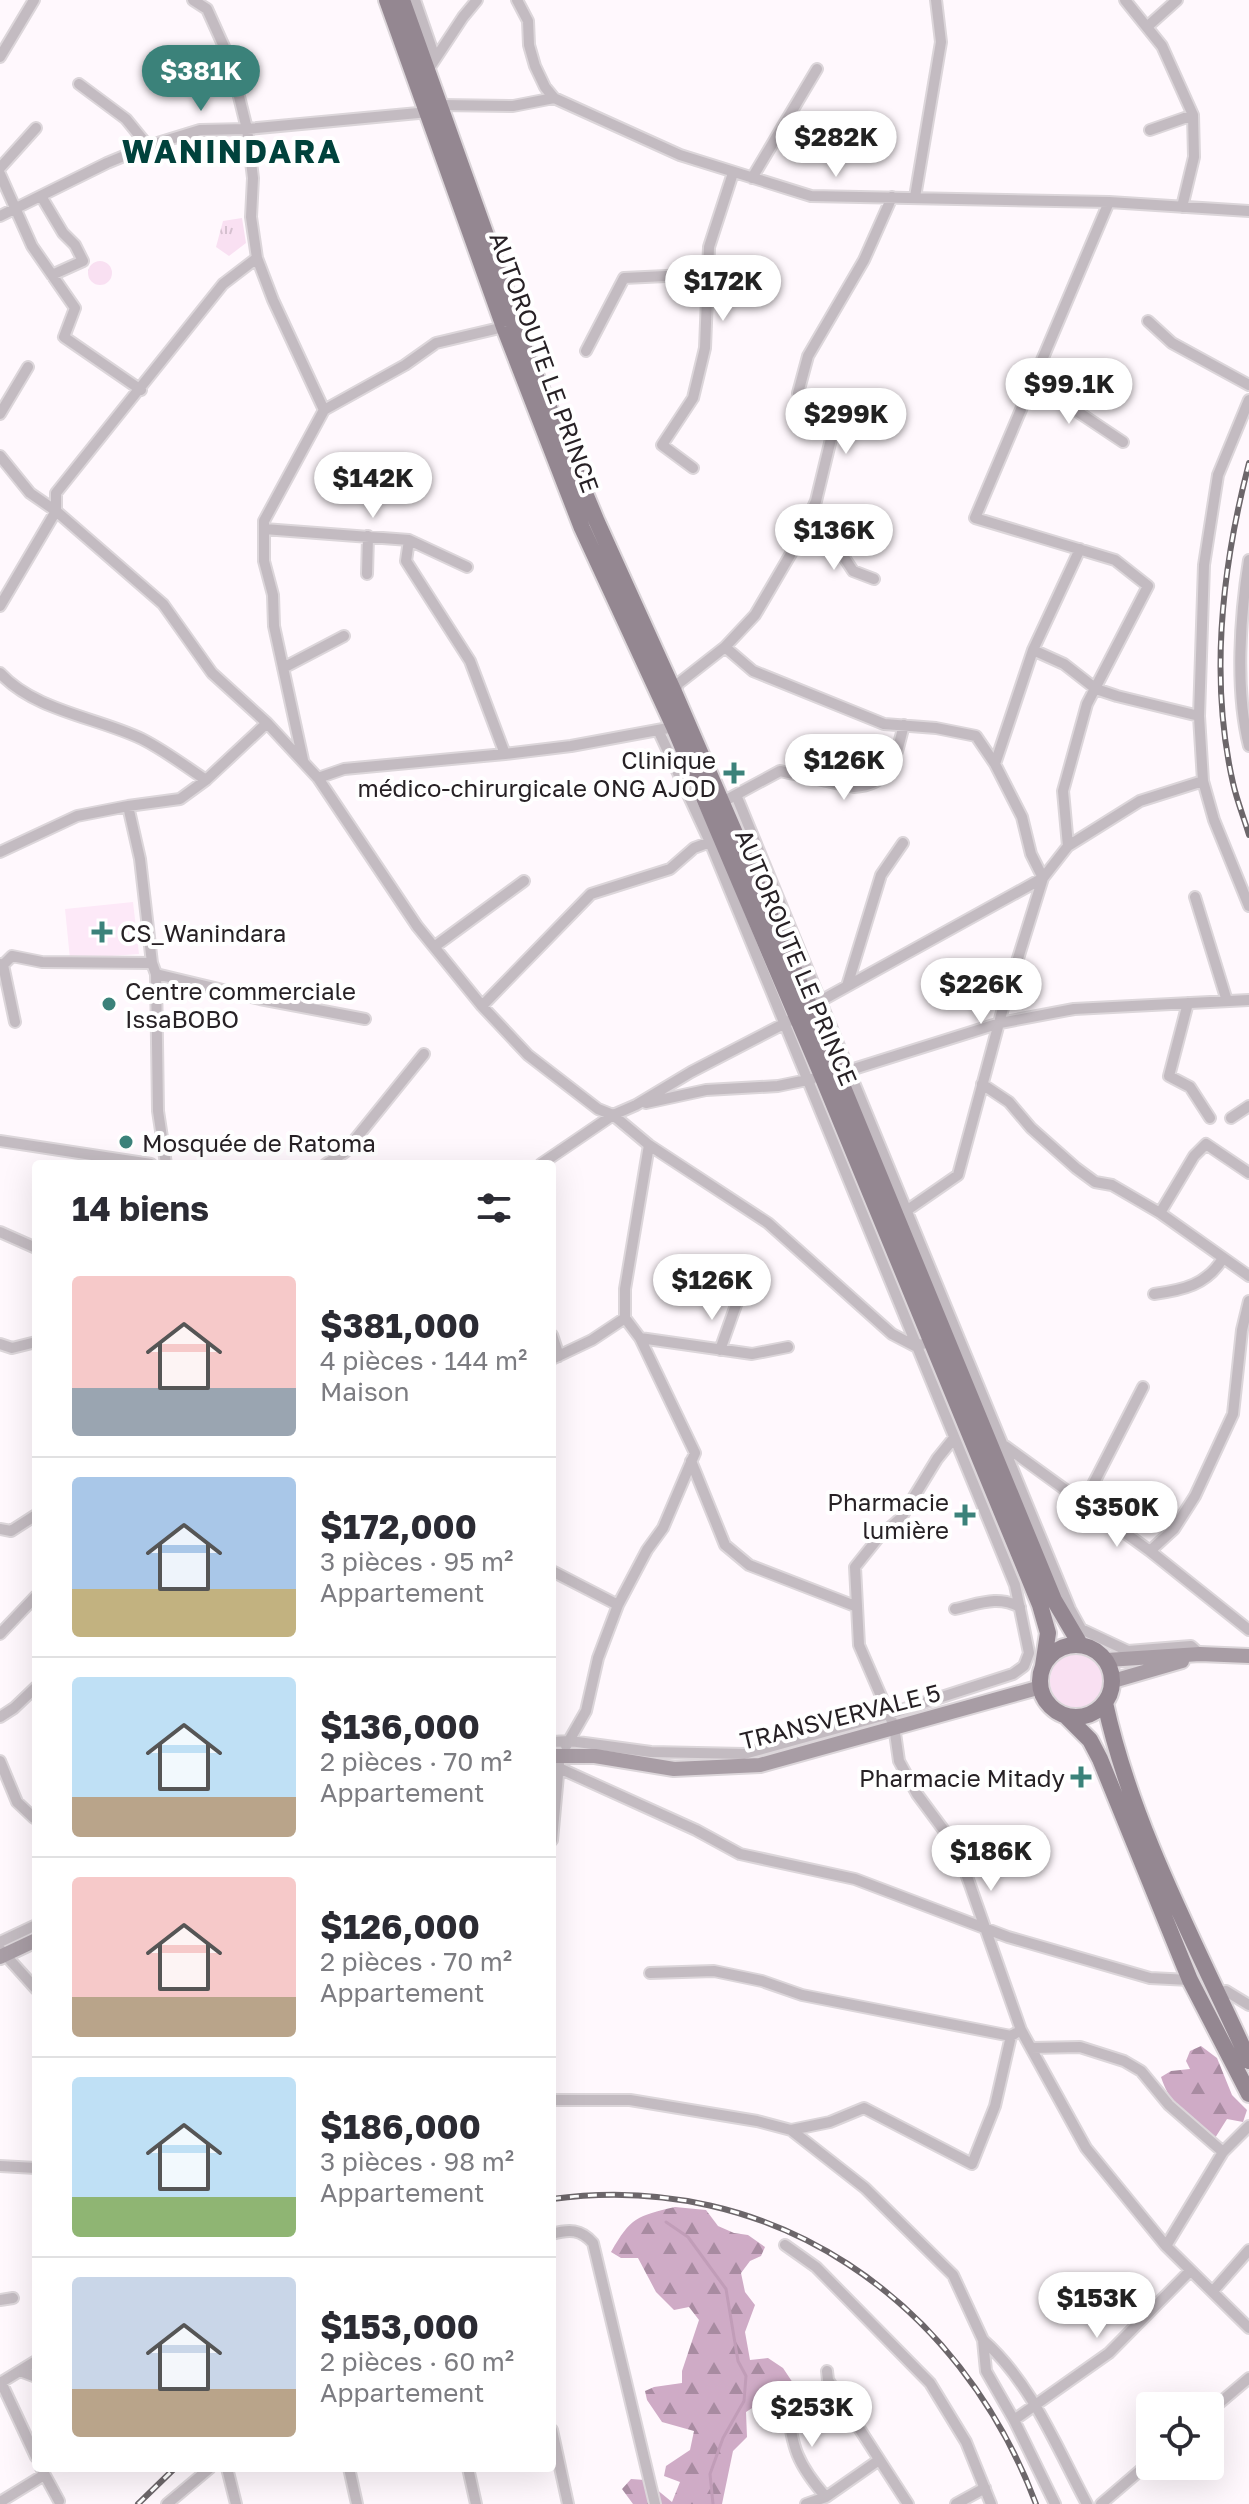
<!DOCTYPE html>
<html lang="fr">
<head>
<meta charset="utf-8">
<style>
  body { margin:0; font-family:"Golos Text",sans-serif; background:#f2f2f3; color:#2b2b33; height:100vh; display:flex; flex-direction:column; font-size:30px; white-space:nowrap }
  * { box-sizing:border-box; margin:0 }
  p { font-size:26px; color:#7c7c81 }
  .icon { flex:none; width:44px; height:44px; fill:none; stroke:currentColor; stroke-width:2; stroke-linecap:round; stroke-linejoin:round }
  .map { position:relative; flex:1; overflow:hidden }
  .drawer { position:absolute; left:32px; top:1160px; width:524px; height:1312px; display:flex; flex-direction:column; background:#fff; border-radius:8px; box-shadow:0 8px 32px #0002 }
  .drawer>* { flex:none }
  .tools { position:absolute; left:1136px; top:2392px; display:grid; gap:16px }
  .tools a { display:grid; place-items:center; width:88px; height:88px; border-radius:8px; background:#fff; box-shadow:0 8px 32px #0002; font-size:40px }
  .price { position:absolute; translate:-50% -68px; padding:0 18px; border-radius:28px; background:#fff; color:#222; font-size:26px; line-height:52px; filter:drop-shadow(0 2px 4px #0008) }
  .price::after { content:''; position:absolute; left:50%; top:48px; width:24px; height:18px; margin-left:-12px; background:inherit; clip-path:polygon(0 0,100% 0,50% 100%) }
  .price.on { background:#3b827a; color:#fff }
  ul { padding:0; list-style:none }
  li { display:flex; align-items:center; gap:24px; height:200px; padding:0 40px }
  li+li { border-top:2px solid #e1e1e2 }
  li span { display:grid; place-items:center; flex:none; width:224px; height:160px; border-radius:8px; color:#555 }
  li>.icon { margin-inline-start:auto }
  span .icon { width:96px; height:96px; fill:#fffc; stroke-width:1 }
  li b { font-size:34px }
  h2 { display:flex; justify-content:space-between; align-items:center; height:96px; padding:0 40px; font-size:34px }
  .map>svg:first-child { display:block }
</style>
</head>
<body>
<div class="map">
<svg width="1249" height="2504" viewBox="0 0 1249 2504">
  <defs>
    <pattern id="forest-firs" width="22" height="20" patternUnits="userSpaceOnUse" patternTransform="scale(2)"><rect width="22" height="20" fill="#cfabc6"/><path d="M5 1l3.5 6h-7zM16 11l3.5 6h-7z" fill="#a88ba1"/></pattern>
    <pattern id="park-tufts" width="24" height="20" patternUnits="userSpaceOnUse" patternTransform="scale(2)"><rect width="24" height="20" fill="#f9e0f2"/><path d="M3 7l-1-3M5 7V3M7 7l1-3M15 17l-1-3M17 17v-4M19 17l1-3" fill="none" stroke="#d5c0cf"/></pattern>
  </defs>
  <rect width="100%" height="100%" fill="#fff8fd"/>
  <!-- built -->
  <path fill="#fde9f8" d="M133,902L139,954L70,959L65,909Z"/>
  <!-- grass -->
  <path fill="#f9e0f2" d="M1050 1681a29 29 0 1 1 58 0a29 29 0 1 1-58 0Z"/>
  <!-- forest -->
  <path fill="url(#forest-firs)" d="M1201,2046L1217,2058L1232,2095L1247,2110L1243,2122L1227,2119L1215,2138C1191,2126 1169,2103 1161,2077L1171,2071L1190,2069L1186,2061L1190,2051Z
    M675,2207L706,2210L718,2226L734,2233L748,2235L765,2247L761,2256L750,2261L741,2273L745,2292L755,2305L745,2332L750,2360L768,2358L783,2368L793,2383L785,2394L769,2397L746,2412L747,2437L733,2451L722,2504H633L622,2489L631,2479L645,2480L672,2502L680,2482L664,2476L666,2466L690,2450L694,2431L662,2422L647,2400L645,2391L654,2387L682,2383V2371L699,2320L689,2307L674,2310L656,2292L638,2258H621L611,2252C631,2217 637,2216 675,2207Z"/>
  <!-- park -->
  <path fill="url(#park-tufts)" d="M242,218L246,243L229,256L216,247L223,221Z
    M88 273a12 12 0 1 1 24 0a12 12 0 1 1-24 0Z"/>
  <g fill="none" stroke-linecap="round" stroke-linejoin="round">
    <!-- stream -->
    <path stroke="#c19db8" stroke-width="3" d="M666,2222L688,2237L726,2289L738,2361L746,2376L744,2401L723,2438L710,2474L713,2504"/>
    <defs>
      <path id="street" d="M193,0L207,9L230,60L247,129L253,178L251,217L257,258L273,300L324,410
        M415,0L435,58
        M517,0L528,21L529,45L535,66L545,87L554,98
        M1125,0L1162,46L1193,115
        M1148,26L1177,0
        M0,57L34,0
        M428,70L463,17L477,0
        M79,84L126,119L148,146
        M440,105L513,106L554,98L680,155L811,196L1109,202L1249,211
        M1150,130L1193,115L1194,157L1182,207
        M0,168L36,128
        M0,174L32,246L75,308L64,337L141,390
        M752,178L817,69
        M41,196L63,233L75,245L83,261L52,275
        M915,197L941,42L936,0
        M0,216L107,163L148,146L200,130L247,129L429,112
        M1148,321L1172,343L1249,385
        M586,351L624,278L708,274
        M1033,382L1123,442
        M1249,400L1218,475L1204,565L1199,716L1203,781L1214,820L1249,906
        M0,414L28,367
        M0,456L30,493L56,511L163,604L212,673L267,723L318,778L417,926L482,1006L528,1055L598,1109L613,1115L649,1145L768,1223L892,1334L915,1346L930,1342
        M693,468L662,445L693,398L705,348L709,247L733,173
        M264,529L409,540L467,567
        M409,540L406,561L470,661L505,754
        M796,545H836L853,571L874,579
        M1249,560C1240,616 1235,690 1249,746
        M367,574L368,536
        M0,606L56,511V493L223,284L257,258
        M725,647L753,671L884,724L936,728L976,736L995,764
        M1033,650L1064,664L1096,689L1117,696L1199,716
        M283,668L344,636
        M0,673C35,711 96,717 142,739C164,750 185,766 206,780
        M674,692L679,683L725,647L755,615L796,545L816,501L838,410L798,393L808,356L864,260L892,197
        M303,760L274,626L273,595L264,561V521L324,410L405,365L436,343L504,327
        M318,778L344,769L505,754L571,746L674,727
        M736,795L1070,1609L1081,1629L1128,1651L1191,1646L1200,1654
        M730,798L780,771L854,787C894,784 895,757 904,725
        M128,806L140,859L152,963L156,974L158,1111L166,1164
        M1068,846L1063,791L1087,704L1148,586L1115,560L975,518L1109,202
        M0,852L77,816L128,806L180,799L206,780L267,723
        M1195,897L1227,1001
        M434,947L524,881
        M0,964L3,965L12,956L42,962L152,963
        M3,965L15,1022
        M156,974L260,999L365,1019
        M847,986L881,875L903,843
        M1188,1003L1169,1076L1190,1087L1210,1118
        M815,1004L1043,878L1031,854L1022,817L995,764L1033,650L1080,549
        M482,1006L591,894L670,869L694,848L710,842
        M844,1072L1000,1023L1074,1009L1249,1000
        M982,1084L1009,1102L1031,1128L1076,1168L1095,1182L1112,1185L1160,1213L1249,1276
        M646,1103L706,1090L778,1086L812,1079
        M1231,1118L1249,1106
        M0,1141L151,1164
        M326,1164L345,1152L424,1054
        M541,1164L613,1115L636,1105L691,1072L797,1017
        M906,1211L958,1175L1006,997L1043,878L1068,846L1140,801L1203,781
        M1160,1213L1194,1156L1206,1144L1249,1173
        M0,1232L36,1248
        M1154,1294C1183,1290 1207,1285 1223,1258
        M552,1335L559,1356
        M640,1338L752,1354L788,1347
        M0,1344L12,1348L36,1342
        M720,1350L736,1305
        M552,1359L592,1340L625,1318V1289L649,1145
        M954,1438L937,1459L901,1518L879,1537L855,1567L859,1645L894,1726L899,1761L917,1794L957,1848L1021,2030L1086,2148L1166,2246L1249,2328
        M1005,1446L1150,1551L1249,1630
        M691,1461L725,1545L749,1565L855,1606
        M1083,1504L1143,1387
        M0,1529L11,1531L36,1515
        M1150,1551L1174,1529L1195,1496L1233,1414L1242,1330L1249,1301
        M552,1571L618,1605
        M955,1609C979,1604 997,1595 1020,1607
        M0,1634L36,1596
        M0,1717L14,1708L36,1687
        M552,1742L570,1741L651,1752L744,1754L889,1714L1013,1674L1024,1666L1029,1653L1015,1585L710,842L659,732
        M566,1746L586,1711L598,1658L618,1605L647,1550L663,1528L695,1453L640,1338L625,1318
        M0,1761L17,1802L34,1818
        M559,1768L696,1830L740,1854L855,1879L1008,1937L1150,1978L1190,1980
        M552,1840L559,1764
        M0,1942L36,1925
        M0,1949L36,1989
        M650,1973L714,1971L762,1981L802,1995L1011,2036
        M1218,1992L1226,1991L1249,2005
        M1031,2048L1080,2047L1124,2061L1141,2071L1169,2105L1223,2152
        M552,2100H630L757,2121L791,2130L865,2188L953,2275L983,2340L986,2371L1014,2420L1055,2504
        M791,2130L830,2122L864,2108L972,2164L995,2106L1011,2036L1016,2033
        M0,2166L36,2168
        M552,2234C569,2229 581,2229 593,2243L655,2504
        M785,2245L816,2267L930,2383L966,2442L991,2504
        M1166,2246L1223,2152L1249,2126
        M1214,2290L1249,2250
        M0,2300L13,2298
        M983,2340C1031,2382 1057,2448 1087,2504
        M20,2371L36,2377
        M827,2371L828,2380L908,2504
        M1,2382L36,2457
        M0,2383L36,2361
        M788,2405C791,2447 798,2465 826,2497
        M1210,2411L1249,2378
        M1014,2420L1109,2353L1190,2271
        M552,2430L568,2504
        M41,2468L59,2501
        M227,2468L236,2504
        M349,2468L357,2504
        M468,2468L476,2504
        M0,2502L44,2475
        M167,2504L210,2468
        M806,2504L826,2497L879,2460
        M956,2504L985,2488
        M1101,2504L1150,2462"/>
      <path id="secondary" d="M1107,1660L1200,1654L1249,1656
        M1113,1681L1182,1661
        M552,1756H595L674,1769L760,1765L1041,1687
        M0,1957L36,1940"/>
      <path id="primary" d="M387,0L504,327L582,528L674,727L822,1076L1040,1605L1048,1633L1043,1666
        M402,0L508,297L519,336L597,522L674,692L810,1007L1054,1600L1080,1644
        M1040 1681a36 36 0 1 1 72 0a36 36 0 1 1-72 0Z
        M1105,1703C1132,1827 1197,1946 1249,2061
        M1066,1716L1090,1740L1100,1759L1190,1980L1249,2094"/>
    </defs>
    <!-- street casing -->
    <use href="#street" stroke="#dcd6da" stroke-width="14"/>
    <!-- secondary casing -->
    <use href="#secondary" stroke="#dcd6da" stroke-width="18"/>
    <!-- primary casing -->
    <use href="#primary" stroke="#dcd6da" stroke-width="20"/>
    <!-- street -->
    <use href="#street" stroke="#c3bbc1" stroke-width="10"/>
    <!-- secondary -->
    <use href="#secondary" stroke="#a89da5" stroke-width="14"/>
    <!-- primary -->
    <use href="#primary" stroke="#948791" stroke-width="16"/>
    <defs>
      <path id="rail" d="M1249,463C1222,567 1209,678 1233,783C1237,801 1244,818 1249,835
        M552,2199C772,2169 960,2301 1036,2504
        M138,2504L175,2468"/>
    </defs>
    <!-- rail casing -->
    <use href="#rail" stroke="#6c666a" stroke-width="6"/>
    <!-- rail -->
    <use href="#rail" stroke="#fff" stroke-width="3" stroke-dasharray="9" stroke-linecap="butt"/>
  </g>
  <!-- markers -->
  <g fill="#3b827a" stroke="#fff" stroke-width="3">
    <path d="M730 761h8v8h8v8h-8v8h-8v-8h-8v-8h8z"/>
    <path d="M98 920h8v8h8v8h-8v8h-8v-8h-8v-8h8z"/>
    <circle cx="109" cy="1004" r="8"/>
    <circle cx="126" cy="1142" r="8"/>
    <path d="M961 1503h8v8h8v8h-8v8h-8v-8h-8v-8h8z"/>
    <path d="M1077 1765h8v8h8v8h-8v8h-8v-8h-8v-8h8z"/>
  </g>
  <g text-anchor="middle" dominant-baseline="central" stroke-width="8" stroke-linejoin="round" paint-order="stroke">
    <!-- street labels -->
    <g font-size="24" fill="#272125" stroke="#fff">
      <text transform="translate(545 362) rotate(70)">AUTOROUTE LE PRINCE</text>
      <text transform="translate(797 957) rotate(67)">AUTOROUTE LE PRINCE</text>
      <text transform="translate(840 1716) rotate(-14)">TRANSVERVALE 5</text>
    </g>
    <!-- poi labels -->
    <g font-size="24" fill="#272125" stroke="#fff" text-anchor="end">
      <text x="716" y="759">Clinique<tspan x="716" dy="28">médico-chirurgicale ONG AJOD</tspan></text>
      <text x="120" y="932" text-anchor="start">CS_Wanindara</text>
      <text x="125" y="990" text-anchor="start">Centre commerciale<tspan x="125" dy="28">IssaBOBO</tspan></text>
      <text x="142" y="1142" text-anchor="start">Mosquée de Ratoma</text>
      <text x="949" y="1501">Pharmacie<tspan x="949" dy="28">lumière</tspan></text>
      <text x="1065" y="1777">Pharmacie Mitady</text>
    </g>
    <!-- district labels -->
    <g font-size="32" font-weight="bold" letter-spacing="2" fill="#00423c" stroke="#fff">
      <text x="232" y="151">WANINDARA</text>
    </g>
  </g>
</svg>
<div class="tools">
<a><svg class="icon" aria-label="locate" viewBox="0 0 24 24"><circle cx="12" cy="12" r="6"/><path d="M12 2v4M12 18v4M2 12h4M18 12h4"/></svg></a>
</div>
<b class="price on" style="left:201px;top:113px">$381K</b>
<b class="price" style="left:836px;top:179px">$282K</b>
<b class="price" style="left:723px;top:323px">$172K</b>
<b class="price" style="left:1069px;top:426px">$99.1K</b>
<b class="price" style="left:846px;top:456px">$299K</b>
<b class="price" style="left:373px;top:520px">$142K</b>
<b class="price" style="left:834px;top:572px">$136K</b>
<b class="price" style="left:844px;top:802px">$126K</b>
<b class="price" style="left:981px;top:1026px">$226K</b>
<b class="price" style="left:712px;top:1322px">$126K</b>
<b class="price" style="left:1117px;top:1549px">$350K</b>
<b class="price" style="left:991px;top:1893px">$186K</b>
<b class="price" style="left:1097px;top:2340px">$153K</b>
<b class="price" style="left:812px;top:2449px">$253K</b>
<section class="drawer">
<h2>14 biens<svg class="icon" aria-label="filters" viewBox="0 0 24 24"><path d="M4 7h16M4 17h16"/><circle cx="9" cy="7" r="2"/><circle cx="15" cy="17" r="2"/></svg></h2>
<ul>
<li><span style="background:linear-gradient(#f6c9c9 70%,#9aa5b1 0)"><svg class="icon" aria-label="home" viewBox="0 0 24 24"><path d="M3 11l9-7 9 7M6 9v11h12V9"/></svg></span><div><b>$381,000</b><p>4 pièces · 144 m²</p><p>Maison</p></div></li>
<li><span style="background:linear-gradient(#a9c7e8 70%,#c2b280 0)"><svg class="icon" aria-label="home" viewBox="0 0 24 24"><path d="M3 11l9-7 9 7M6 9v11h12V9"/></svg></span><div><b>$172,000</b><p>3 pièces · 95 m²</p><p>Appartement</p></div></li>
<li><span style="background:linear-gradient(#bfe0f5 75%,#b9a48a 0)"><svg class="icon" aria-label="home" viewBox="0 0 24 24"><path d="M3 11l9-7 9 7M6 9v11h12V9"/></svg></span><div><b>$136,000</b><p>2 pièces · 70 m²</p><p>Appartement</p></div></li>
<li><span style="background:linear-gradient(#f6c9c9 75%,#b9a48a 0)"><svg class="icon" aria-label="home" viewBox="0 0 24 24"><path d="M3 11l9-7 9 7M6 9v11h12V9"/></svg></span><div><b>$126,000</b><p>2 pièces · 70 m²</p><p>Appartement</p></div></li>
<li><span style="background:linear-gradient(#bfe0f5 75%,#8fb573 0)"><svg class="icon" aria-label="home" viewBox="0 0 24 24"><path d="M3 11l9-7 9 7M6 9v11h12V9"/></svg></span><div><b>$186,000</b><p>3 pièces · 98 m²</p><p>Appartement</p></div></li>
<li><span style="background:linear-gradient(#c9d6e8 70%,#b9a48a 0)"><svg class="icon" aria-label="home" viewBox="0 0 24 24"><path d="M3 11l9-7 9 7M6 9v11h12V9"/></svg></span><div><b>$153,000</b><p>2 pièces · 60 m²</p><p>Appartement</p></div></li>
</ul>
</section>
</div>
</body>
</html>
